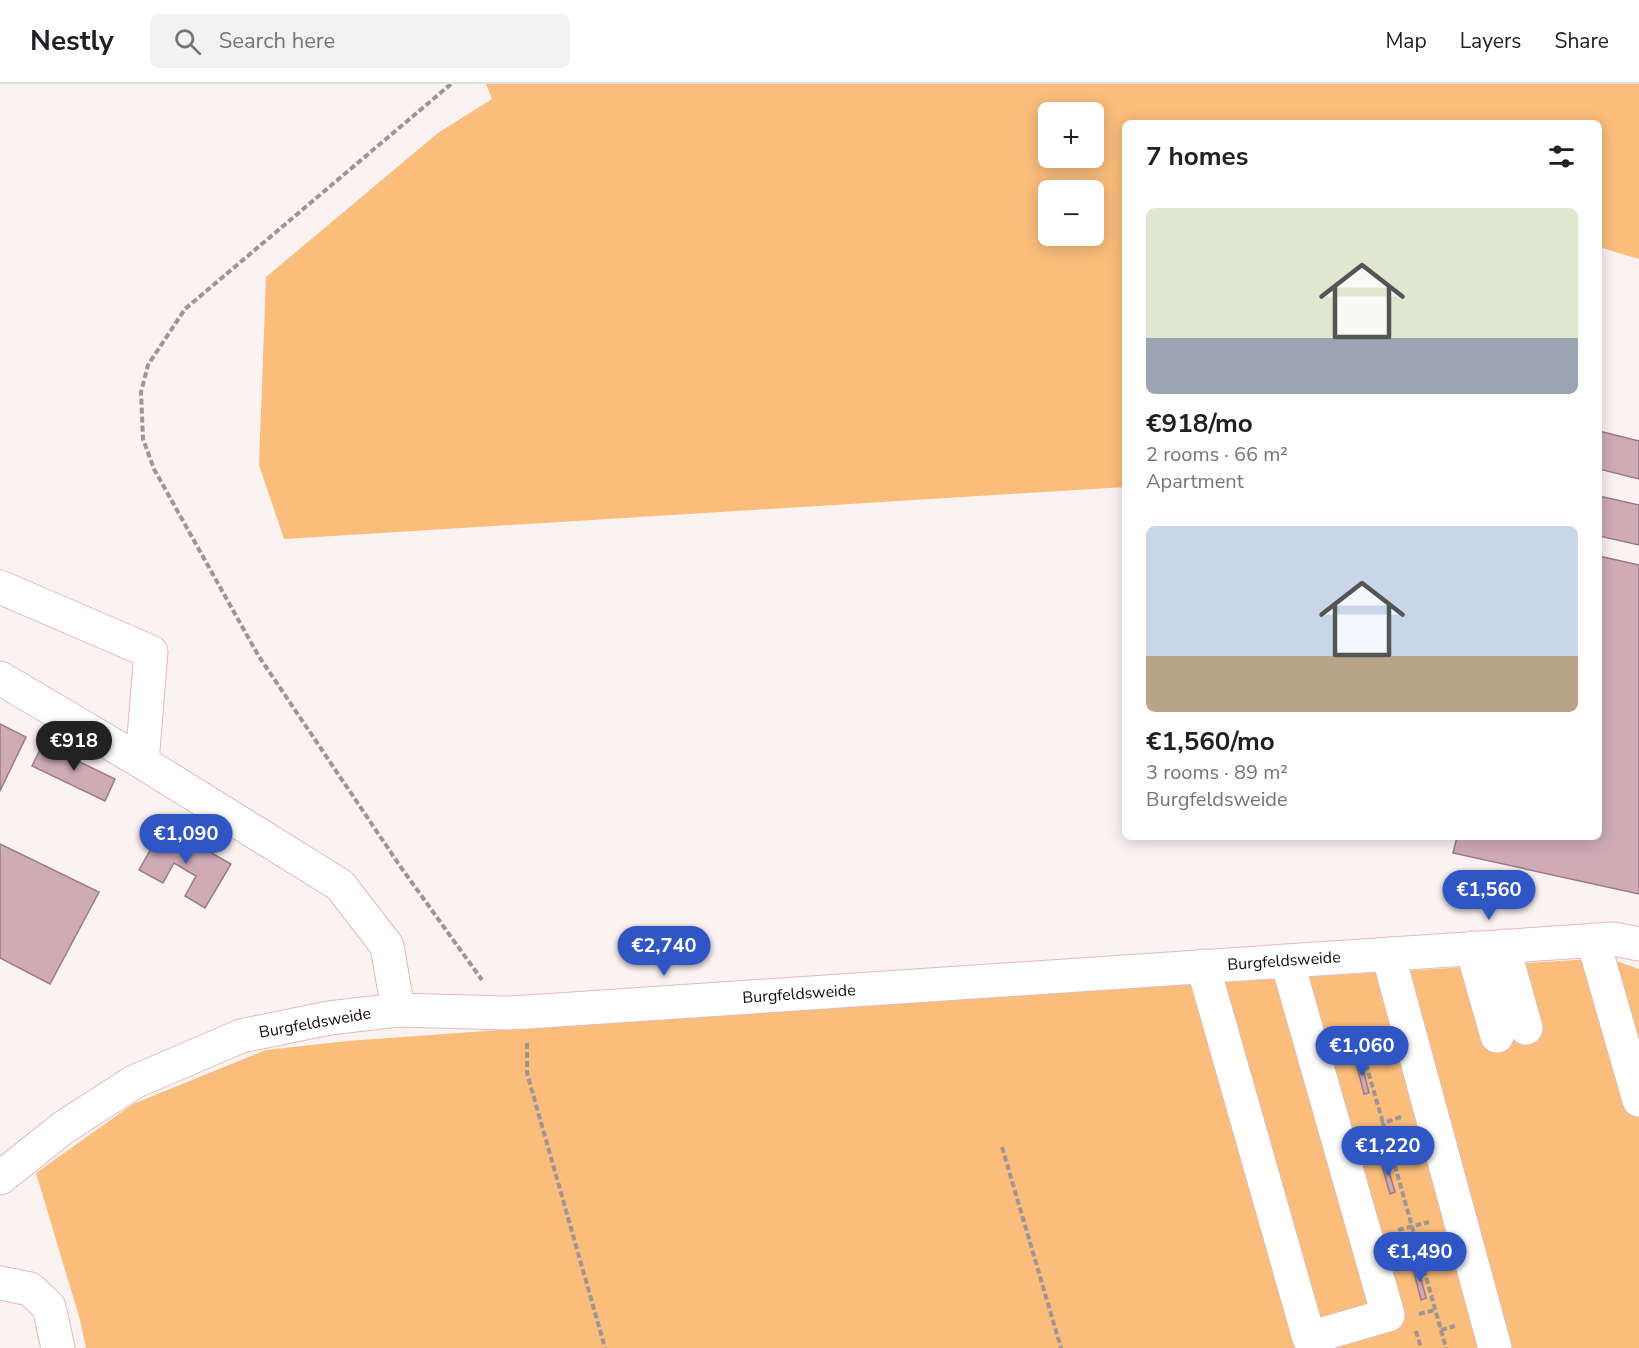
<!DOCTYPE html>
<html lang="en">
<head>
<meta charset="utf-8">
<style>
  body { margin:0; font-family:"Nunito Sans",sans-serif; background:#f2f2f2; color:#202124; height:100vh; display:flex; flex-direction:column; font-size:22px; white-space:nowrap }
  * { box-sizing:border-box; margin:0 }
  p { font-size:20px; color:#757577 }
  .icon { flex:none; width:33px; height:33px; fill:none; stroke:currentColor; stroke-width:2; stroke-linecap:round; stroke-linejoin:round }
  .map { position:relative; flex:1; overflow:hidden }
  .side { position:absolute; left:1122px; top:36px; width:480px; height:720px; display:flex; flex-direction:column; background:#fff; border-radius:9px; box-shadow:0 3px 15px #0003 }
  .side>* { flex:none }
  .controls { position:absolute; left:1038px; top:18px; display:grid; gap:12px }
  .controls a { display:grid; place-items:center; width:66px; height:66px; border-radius:9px; background:#fff; box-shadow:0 3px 15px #0003; font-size:30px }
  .price { position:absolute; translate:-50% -51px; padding:0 14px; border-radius:21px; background:#3055c5; color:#fff; font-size:20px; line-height:39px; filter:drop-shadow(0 2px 3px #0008) }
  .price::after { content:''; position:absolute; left:50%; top:36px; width:18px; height:14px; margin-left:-9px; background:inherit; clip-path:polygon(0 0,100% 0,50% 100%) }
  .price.active { background:#222; color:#fff }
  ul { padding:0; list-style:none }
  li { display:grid; align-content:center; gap:12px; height:318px; padding:0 24px }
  li span { display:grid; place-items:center; height:186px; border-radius:9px; color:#555 }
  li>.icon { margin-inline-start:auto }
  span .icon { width:108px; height:108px; fill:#fffc; stroke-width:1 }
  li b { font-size:26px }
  h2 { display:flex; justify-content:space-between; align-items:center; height:72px; padding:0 24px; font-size:26px }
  header { display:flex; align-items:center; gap:36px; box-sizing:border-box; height:84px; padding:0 30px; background:#fff; border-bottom:2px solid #e0e0e0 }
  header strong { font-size:28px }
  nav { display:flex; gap:33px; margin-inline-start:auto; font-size:21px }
  .search { width:420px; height:54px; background:#f2f2f2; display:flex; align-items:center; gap:15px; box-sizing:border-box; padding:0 21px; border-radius:9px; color:#757577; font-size:22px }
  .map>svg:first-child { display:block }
</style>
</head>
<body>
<header>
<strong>Nestly</strong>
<div class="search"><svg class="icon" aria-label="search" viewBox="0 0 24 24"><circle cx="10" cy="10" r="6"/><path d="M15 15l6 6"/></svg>Search here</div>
<nav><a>Map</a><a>Layers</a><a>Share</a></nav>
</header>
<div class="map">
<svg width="1639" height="1264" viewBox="0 0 1639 1264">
  <rect width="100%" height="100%" fill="#fbf2f2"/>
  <!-- green -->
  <path fill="#fabd7b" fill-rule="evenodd" d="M486,0H1639V175L1599,163V39H1125V403L284,455L259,381L266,193L438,49L492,15ZM1094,28V74H1048V28ZM1094,106V152H1048V106Z
    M1608,874L1639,885V1264H86L80,1236L36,1089L133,1020L266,966L348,957L527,944L939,916Z"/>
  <!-- building -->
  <path fill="#cfabb6" stroke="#9c7b85" stroke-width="1.5" d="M1599,347L1639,357V395L1599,385Z
    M1599,412L1639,421V461L1599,452Z
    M1599,472L1639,481V810L1453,769L1457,753H1599Z
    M0,640L26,653L0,707Z
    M43,660L115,695L105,717L32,682Z
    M164,742L231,780L205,824L185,812L196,792L174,779L163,799L139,786Z
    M0,760L99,808L50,900L0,874Z
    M1361,977L1369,1009L1364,1010L1356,978Z
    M1386,1077L1395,1108L1390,1110L1381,1078Z
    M1418,1183L1426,1214L1421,1216L1413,1184Z"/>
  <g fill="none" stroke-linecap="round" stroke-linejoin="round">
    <defs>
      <path id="minor" d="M0,503L151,568L142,678
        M0,594L142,678L340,801L387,862L398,926
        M1593,856L1639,1016
        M1503,862L1526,944
        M1472,864L1497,952
        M1388,870L1495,1264
        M1203,882L1309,1254L1388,1231L1287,877
        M0,1094L64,1043L134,998L241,952L329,934L398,926L506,929L528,928L1614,855L1639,860
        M0,1199L30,1205L49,1223L58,1264"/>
    </defs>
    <!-- minor casing -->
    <use href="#minor" stroke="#e1bbb9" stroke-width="35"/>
    <!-- path -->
    <path stroke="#a09595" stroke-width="4" stroke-dasharray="6 3" stroke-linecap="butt" d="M451,0L185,225L148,281L141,308L143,355L154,385L258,571L400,782L482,896
      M527,959V989L605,1264
      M1361,963L1383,1039
      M1345,967L1378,959
      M1401,1033L1383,1039L1446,1264
      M1002,1063L1061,1264
      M1375,1064L1388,1060
      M1398,1146L1429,1138
      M1419,1230L1435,1226
      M1441,1246L1455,1242
      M1416,1247L1421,1264"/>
    <!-- minor -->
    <use href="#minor" stroke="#fff" stroke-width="33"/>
  </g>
  <g text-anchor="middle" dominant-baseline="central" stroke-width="5" stroke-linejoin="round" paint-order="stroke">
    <!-- street labels -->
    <g font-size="16" fill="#160909" stroke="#fff">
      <text transform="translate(1284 877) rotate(-4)">Burgfeldsweide</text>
      <text transform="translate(799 910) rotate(-4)">Burgfeldsweide</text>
      <text transform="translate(315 939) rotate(-10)">Burgfeldsweide</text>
    </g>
  </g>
</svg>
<div class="controls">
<a>+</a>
<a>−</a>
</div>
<b class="price active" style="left:74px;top:688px">€918</b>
<b class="price" style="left:186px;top:781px">€1,090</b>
<b class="price" style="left:1489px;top:837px">€1,560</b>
<b class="price" style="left:664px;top:893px">€2,740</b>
<b class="price" style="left:1362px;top:993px">€1,060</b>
<b class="price" style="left:1388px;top:1093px">€1,220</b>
<b class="price" style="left:1420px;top:1199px">€1,490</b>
<section class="side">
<h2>7 homes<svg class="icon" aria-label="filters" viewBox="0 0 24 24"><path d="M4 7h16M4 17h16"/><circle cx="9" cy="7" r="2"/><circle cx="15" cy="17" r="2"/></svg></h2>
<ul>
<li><span style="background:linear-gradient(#dfe7d0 70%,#9aa5b1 0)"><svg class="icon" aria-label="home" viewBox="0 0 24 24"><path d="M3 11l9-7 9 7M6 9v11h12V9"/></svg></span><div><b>€918/mo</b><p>2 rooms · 66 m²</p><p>Apartment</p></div></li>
<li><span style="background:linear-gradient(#c9d6e8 70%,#b9a48a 0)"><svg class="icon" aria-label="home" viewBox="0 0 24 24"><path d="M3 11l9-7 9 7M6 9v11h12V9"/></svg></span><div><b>€1,560/mo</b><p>3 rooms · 89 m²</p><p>Burgfeldsweide</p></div></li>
</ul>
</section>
</div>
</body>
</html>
